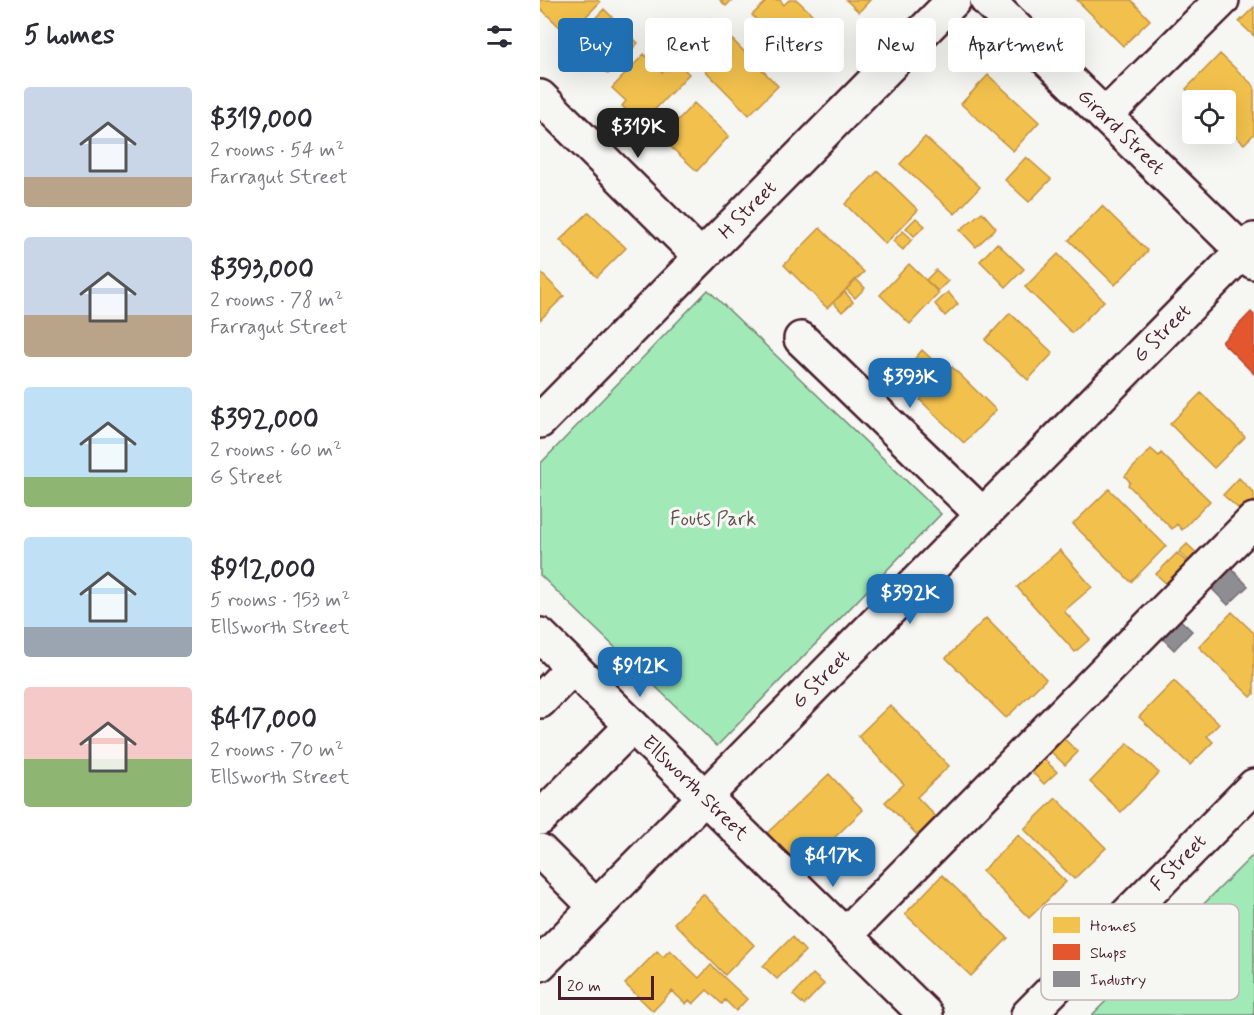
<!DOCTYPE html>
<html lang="en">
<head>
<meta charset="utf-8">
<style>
  body { margin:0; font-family:Mynerve,sans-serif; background:#f7f7f7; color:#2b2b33; height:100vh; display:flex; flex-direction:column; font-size:22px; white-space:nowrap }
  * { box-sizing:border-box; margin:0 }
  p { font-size:20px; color:#7c7c81 }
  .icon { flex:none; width:33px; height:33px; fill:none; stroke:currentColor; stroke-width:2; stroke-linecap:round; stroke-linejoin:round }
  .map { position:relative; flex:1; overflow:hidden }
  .drawer { display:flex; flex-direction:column; background:#fff; width:540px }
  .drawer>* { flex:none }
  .hud { position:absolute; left:18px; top:18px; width:570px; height:54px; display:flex; gap:12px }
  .controls { position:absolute; left:642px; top:90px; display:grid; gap:12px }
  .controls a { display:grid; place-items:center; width:54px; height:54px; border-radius:6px; background:#fff; box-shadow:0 6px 24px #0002; font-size:30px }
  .scale { position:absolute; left:18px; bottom:15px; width:96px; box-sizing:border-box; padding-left:6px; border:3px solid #4a1f2b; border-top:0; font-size:16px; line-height:21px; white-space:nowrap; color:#4a1f2b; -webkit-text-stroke:4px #f6f6f2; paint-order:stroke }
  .price { position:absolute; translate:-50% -51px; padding:0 14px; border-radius:12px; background:#1f6fb2; color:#fff; font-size:20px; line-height:39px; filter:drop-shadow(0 2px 3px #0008) }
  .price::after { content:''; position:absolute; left:50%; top:36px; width:18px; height:14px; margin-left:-9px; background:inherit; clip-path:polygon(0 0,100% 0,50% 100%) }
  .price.on { background:#222; color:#fff }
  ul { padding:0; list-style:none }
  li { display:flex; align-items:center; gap:18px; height:150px; padding:0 24px }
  li span { display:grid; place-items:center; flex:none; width:168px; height:120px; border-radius:6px; color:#555 }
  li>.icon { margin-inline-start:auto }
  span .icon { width:72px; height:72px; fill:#fffc; stroke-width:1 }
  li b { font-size:26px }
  h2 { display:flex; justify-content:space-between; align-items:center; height:72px; padding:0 24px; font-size:26px }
  .tag { padding:0 21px; border-radius:6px; background:#fff; box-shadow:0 6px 24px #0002; font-size:21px; line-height:54px }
  .tag.on { background:#1f6fb2; color:#fff }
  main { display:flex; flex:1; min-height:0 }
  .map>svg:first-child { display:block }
</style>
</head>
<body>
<main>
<section class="drawer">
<h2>5 homes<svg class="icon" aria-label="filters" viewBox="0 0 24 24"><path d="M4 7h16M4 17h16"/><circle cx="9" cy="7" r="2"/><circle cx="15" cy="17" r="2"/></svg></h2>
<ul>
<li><span style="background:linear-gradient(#c9d6e8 75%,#b9a48a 0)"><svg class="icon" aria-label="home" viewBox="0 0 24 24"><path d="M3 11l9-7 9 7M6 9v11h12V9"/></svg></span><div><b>$319,000</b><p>2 rooms · 54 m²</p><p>Farragut Street</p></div></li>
<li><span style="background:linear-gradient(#c9d6e8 65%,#b9a48a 0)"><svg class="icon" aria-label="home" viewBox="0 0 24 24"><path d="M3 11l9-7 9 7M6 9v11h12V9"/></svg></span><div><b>$393,000</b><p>2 rooms · 78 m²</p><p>Farragut Street</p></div></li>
<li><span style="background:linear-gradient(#bfe0f5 75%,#8fb573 0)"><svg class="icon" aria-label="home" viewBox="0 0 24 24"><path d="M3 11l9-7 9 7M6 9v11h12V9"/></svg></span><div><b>$392,000</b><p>2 rooms · 60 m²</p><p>G Street</p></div></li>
<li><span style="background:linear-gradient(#bfe0f5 75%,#9aa5b1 0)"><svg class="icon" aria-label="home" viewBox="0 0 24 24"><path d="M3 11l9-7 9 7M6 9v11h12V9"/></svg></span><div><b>$912,000</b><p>5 rooms · 153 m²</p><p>Ellsworth Street</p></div></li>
<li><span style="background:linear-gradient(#f6c9c9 60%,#8fb573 0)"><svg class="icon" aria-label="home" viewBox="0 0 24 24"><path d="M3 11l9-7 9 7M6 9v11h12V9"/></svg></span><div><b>$417,000</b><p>2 rooms · 70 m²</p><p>Ellsworth Street</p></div></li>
</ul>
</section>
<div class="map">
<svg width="714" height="1015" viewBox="0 0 714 1015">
  <rect width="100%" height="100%" fill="#f6f6f2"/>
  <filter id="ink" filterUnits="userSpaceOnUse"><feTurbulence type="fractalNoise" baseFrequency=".0167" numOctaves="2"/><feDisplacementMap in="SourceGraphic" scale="12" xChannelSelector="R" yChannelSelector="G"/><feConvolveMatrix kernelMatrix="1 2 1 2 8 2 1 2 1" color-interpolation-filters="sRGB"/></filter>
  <g filter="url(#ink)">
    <!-- green -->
    <path fill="#a1eab8" stroke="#768472" stroke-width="1.5" d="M168,290L401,514L177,746L0,575V464Z
      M714,854V1015H552L560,1007Z"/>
    <!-- homes -->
    <path fill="#f2c14e" stroke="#c09044" stroke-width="1.5" d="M0,0H57L60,2L28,35L0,8Z
      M180,0H192L186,6Z
      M228,0H240L244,5L249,0H257L275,17L267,25L281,40L259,62L212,15Z
      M306,0H330L319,12Z
      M537,0H591L610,20L583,46Z
      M714,7V36L699,22Z
      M64,9L98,43L68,74L34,40Z
      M171,18L238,86L209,115L142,47Z
      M104,54L122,73L135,60L149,74L101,124L82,106L86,101L72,88Z
      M680,54L714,86V134L704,144L686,127V100H658L646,89Z
      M448,75L499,122L473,151L421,104Z
      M154,103L189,136L157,171L121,138Z
      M385,137L440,187L415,214L360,164Z
      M486,157L511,179L489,202L465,180Z
      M338,171L378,210L345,244L305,204Z
      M562,206L608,251L575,285L529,240Z
      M49,212L86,248L57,277L20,240Z
      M442,212L456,228L436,247L420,230Z
      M376,218L385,226L374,236L366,228Z
      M280,228L324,272L287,308L244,265Z
      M363,231L372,239L363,250L353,241Z
      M457,243L484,269L466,287L440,261Z
      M518,254L564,301L532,333L485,287Z
      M369,264L399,293L370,324L340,295Z
      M396,270L408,281L398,291L386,280Z
      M0,272L24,296L0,320Z
      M316,279L325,288L315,298L306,289Z
      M305,292L313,302L302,312L293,302Z
      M408,292L418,304L405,316L395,304Z
      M470,313L513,353L488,380L445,340Z
      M382,350L396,363L386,373L372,362Z
      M370,364L387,379L370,397L354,382Z
      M412,367L456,410L424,443L380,400Z
      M661,393L705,437L674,468L630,424Z
      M611,449L619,456L621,453L670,501L642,530L637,524L632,529L588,485L590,482L585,476Z
      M699,478L714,493V507L706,515L683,495Z
      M569,489L626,546L591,582L533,524Z
      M647,544L662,558L654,566L639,552Z
      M520,550L552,587L524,611L550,639L535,652L477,587Z
      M637,553L654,569L633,590L616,574Z
      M692,612L714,633V694L711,697L659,647Z
      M446,618L506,679L466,718L406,658Z
      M634,681L679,724L667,736L673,742L650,765L599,717Z
      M350,705L409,766L377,797L404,825L385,843L345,802L364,784L318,736Z
      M520,735L538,752L525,765L508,749Z
      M588,743L619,773L581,812L550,782Z
      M500,755L517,772L504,784L488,768Z
      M289,774L323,810L259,872L224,836Z
      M516,798L566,848L534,879L484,829Z
      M478,835L526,882L489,918L442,871Z
      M402,875L468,938L431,976L365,914Z
      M163,894L214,945L185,975L134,923Z
      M252,937L265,951L237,979L223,966Z
      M130,950L159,978L171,965L207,999L196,1011L185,1000L182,1004L167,990L153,1004L149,1000L146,1004L132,991L113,1011L85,984L117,951L123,957Z
      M273,974L284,984L264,1005L253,995Z"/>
    <!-- shops -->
    <path fill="#e4572e" stroke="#b6462d" stroke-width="1.5" d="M711,312L714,315V374L682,342Z"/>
    <!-- industry -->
    <path fill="#8d8d92" stroke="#796c73" stroke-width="1.5" d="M686,563L708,586L688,605L666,583Z
      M632,612L652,631L634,650L615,631Z"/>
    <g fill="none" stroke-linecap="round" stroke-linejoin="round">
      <defs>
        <g id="minor">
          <path id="s1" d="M447,0L714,262"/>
          <path d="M0,97L161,257"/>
          <path d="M565,116L682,0"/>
          <path d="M261,339L443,515"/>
          <path id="s2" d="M0,421L414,0"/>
          <path id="s3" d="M0,635L386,1015"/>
          <path d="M0,701L33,667"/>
          <path d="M0,818L92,726"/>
          <path d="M0,851L56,907"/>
          <path d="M305,935L714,520"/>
          <path id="s4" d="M0,964L714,240"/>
          <path id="s5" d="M488,1015L714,786"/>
        </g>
      </defs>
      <!-- minor casing -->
      <use href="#minor" stroke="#4a1f2b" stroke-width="38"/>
      <!-- minor -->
      <use href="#minor" stroke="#f6f6f2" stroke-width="33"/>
    </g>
  </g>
  <g text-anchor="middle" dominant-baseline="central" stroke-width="6" stroke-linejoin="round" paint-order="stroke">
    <!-- street labels -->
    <g font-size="20" fill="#4a1f2b" stroke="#f6f6f2">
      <text stroke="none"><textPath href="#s1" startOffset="188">Girard Street</textPath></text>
      <text stroke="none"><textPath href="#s2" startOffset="296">H Street</textPath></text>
      <text stroke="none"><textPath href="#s4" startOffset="886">G Street</textPath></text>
      <text stroke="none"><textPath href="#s4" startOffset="400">G Street</textPath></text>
      <text stroke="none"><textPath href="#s3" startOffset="218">Ellsworth Street</textPath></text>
      <text stroke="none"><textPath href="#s5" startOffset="214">F Street</textPath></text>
    </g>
    <!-- park labels -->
    <g font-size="20" fill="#60524e" stroke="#f6f6f2">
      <text x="173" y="519">Fouts Park</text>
    </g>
  </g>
  <!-- legend -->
  <rect x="501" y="904" width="198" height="96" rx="9" fill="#f6f6f2" stroke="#c2b6b6" stroke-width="1.5"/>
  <rect x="513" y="917" width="27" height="16" fill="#f2c14e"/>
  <rect x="513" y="944" width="27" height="16" fill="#e4572e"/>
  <rect x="513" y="971" width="27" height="16" fill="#8d8d92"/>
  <g font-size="16" fill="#4a1f2b">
    <text x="550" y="931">Homes</text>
    <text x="550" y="958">Shops</text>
    <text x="550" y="985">Industry</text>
  </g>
</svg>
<div class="controls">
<a><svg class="icon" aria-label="locate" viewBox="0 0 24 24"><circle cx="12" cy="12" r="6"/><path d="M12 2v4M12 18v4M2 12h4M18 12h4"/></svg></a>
</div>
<div class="scale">20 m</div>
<b class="price on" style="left:98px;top:159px">$319K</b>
<b class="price" style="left:370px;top:409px">$393K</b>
<b class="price" style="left:370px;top:625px">$392K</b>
<b class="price" style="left:100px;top:698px">$912K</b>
<b class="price" style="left:293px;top:888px">$417K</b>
<div class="hud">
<a class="tag on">Buy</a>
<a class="tag">Rent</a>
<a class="tag">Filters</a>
<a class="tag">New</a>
<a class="tag">Apartment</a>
</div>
</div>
</main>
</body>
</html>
